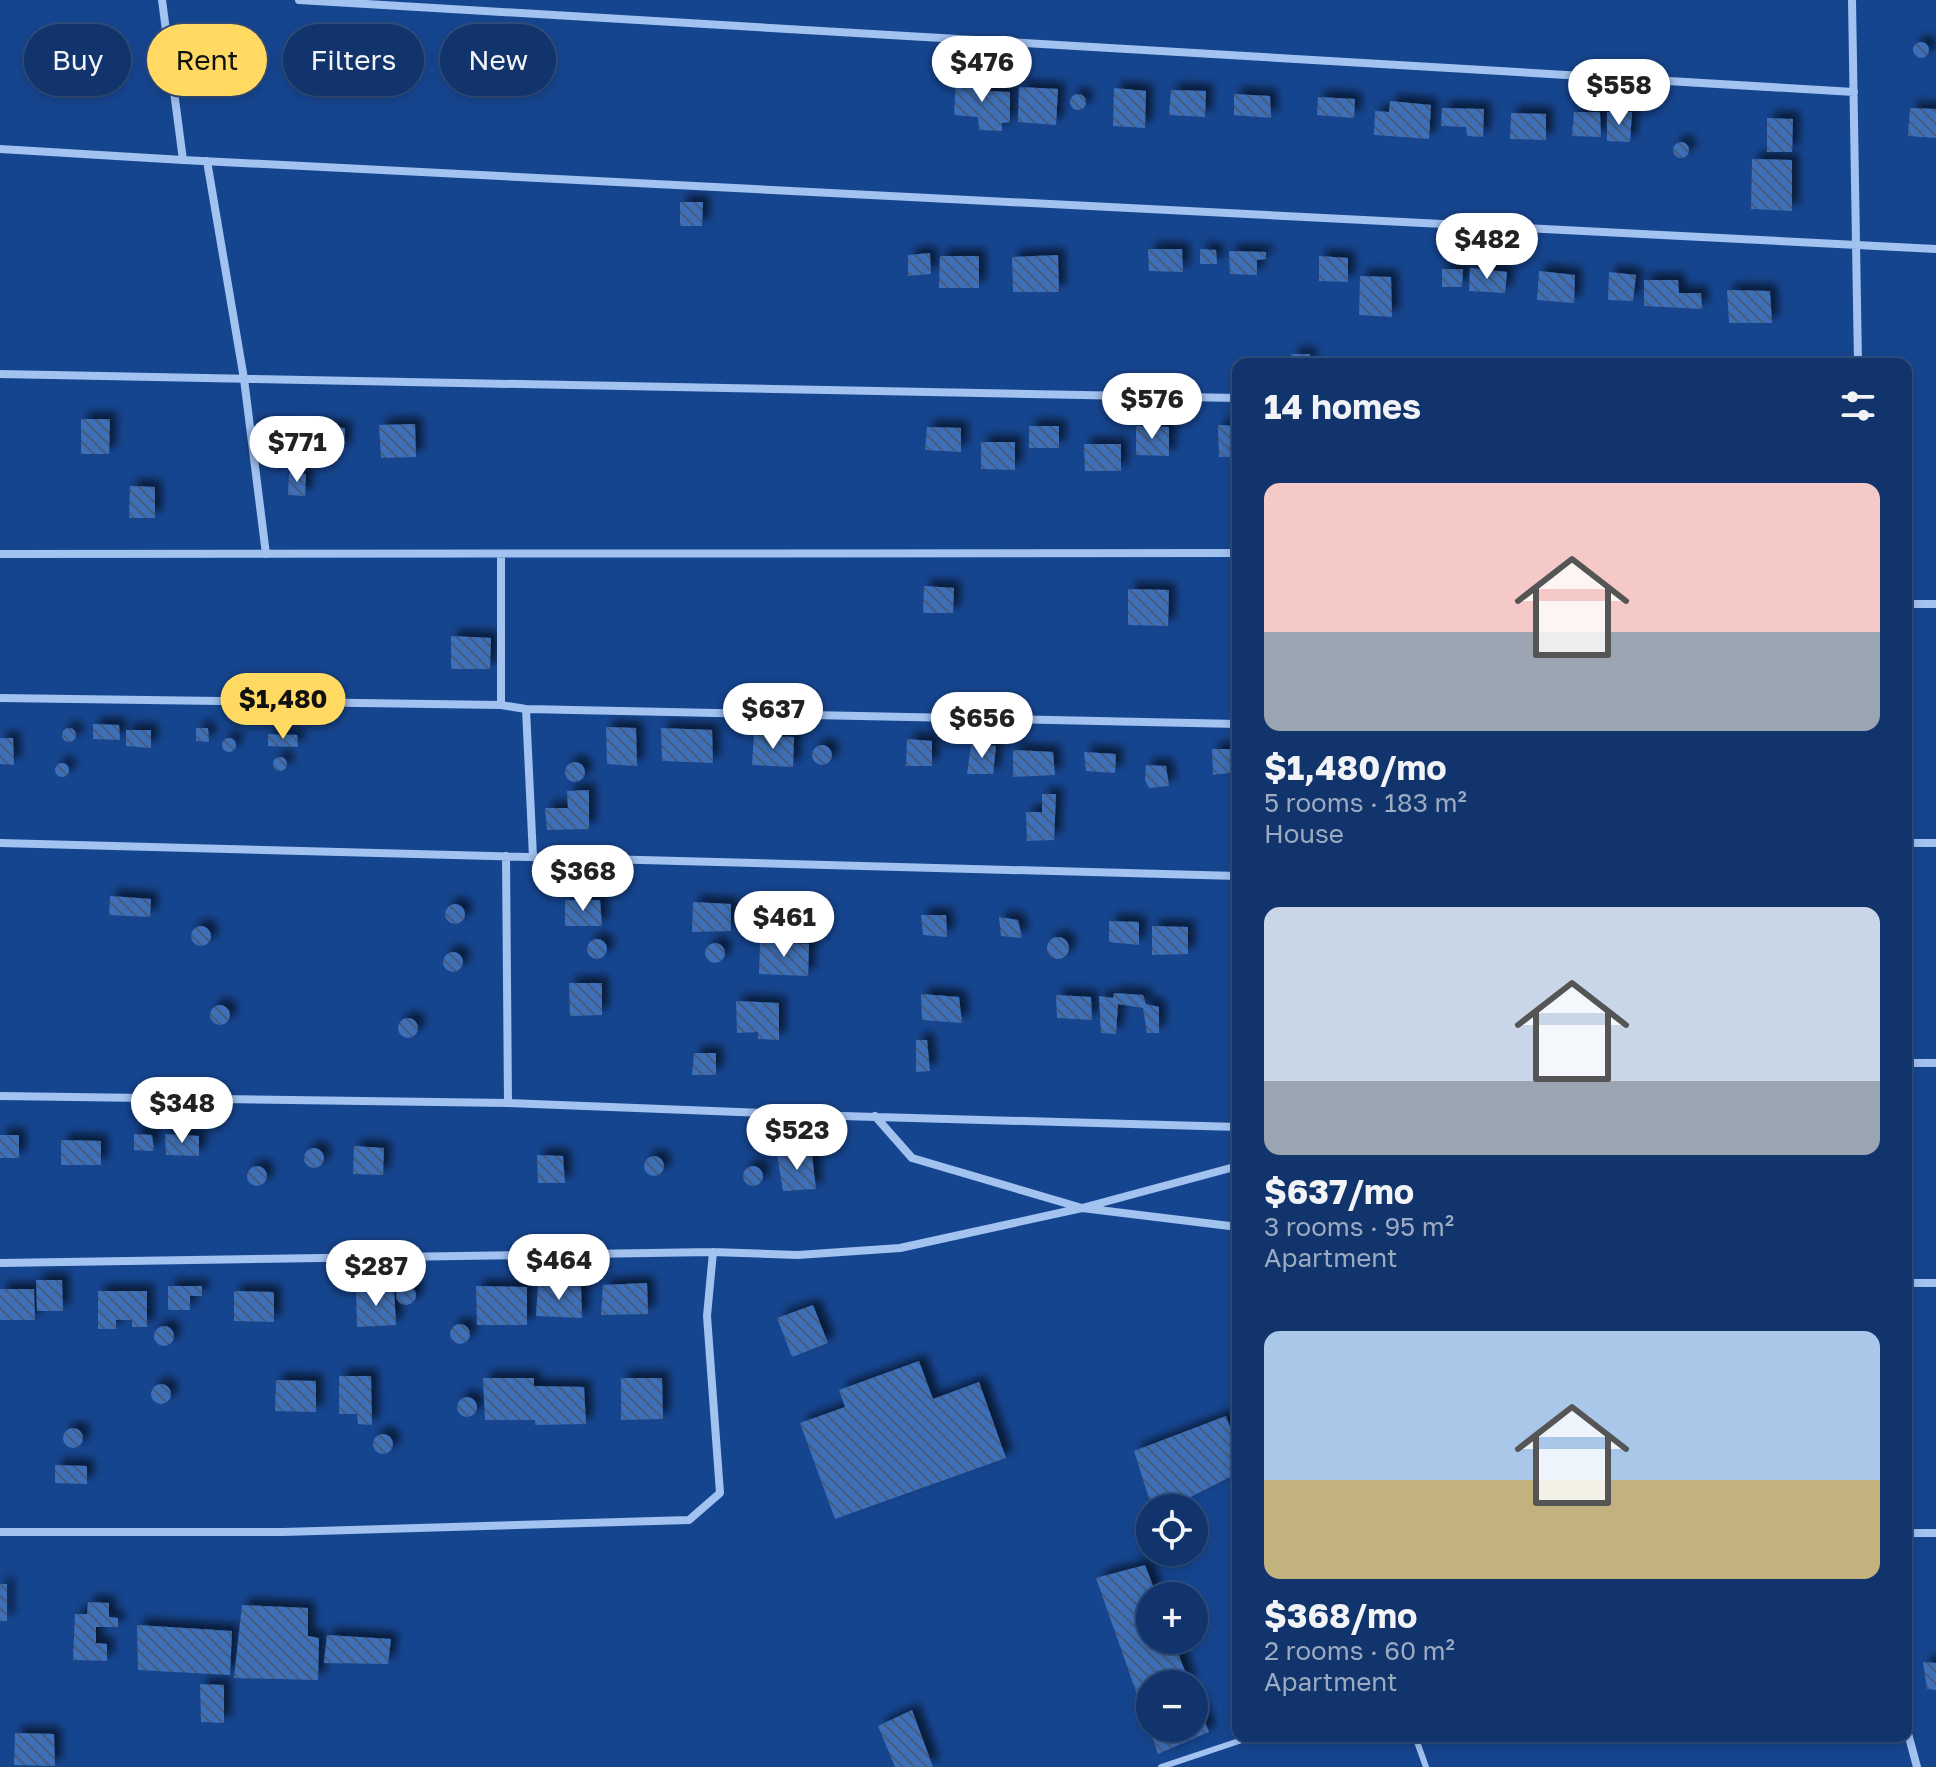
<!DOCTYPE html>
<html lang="en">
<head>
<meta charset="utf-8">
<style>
  body { margin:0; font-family:"Golos Text",sans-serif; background:#193c71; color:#f1f3f6; height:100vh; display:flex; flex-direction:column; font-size:30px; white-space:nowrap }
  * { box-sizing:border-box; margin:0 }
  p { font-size:26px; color:#9caac1 }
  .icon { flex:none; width:44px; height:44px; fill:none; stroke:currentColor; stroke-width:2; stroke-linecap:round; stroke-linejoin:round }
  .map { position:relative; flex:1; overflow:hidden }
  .panel { position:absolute; left:1232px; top:358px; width:680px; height:1384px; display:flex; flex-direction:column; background:#10346b; border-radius:16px; box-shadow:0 4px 12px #0003,0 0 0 2px #304f7e }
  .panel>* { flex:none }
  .banner { position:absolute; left:24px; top:24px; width:760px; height:72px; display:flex; gap:16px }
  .controls { position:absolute; left:1136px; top:1494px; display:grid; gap:16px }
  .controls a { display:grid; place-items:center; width:72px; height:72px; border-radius:50%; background:#10346b; box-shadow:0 4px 12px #0003,0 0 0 2px #304f7e; font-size:40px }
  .price { position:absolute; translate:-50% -68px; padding:0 18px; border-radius:28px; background:#fff; color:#222; font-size:26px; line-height:52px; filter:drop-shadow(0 2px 4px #0008) }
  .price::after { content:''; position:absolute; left:50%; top:48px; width:24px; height:18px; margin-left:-12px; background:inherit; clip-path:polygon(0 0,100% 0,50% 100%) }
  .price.selected { background:#ffd961; color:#111 }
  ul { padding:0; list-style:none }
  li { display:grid; align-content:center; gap:16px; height:424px; padding:0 32px }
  li span { display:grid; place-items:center; height:248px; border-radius:16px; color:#555 }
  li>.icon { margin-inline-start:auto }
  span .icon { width:144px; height:144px; fill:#fffc; stroke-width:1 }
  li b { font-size:34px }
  h2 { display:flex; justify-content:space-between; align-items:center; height:96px; padding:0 32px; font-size:34px }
  .pill { padding:0 28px; border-radius:36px; background:#10346b; box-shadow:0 4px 12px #0003,0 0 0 2px #304f7e; font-size:28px; line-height:72px }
  .pill.selected { background:#ffd961; color:#111 }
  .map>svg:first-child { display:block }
</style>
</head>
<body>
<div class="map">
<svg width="1936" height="1767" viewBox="0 0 1936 1767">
  <defs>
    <pattern id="building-back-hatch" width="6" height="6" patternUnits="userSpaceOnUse" patternTransform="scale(2)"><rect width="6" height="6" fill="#3e6fb8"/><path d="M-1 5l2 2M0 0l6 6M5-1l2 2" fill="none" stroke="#465c7d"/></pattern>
    <filter id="shadow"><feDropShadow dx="7" dy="-7" stdDeviation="4" flood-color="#0009"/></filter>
  </defs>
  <rect width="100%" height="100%" fill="#16458f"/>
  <!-- building -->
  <path fill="url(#building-back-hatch)" filter="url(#shadow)" d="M1913 50a8 8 0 1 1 16 0a8 8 0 1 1-16 0Z
    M956,76L975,77V90L1010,92V122L1002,123V131L979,130L978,117L954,115Z
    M1019,87L1058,89L1056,125L1018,122Z
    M1114,88L1146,91L1145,128L1113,126Z
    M1171,90L1206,91L1205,117L1169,115Z
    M1070 102a8 8 0 1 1 16 0a8 8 0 1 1-16 0Z
    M1234,94L1270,96L1271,118L1234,115Z
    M1318,97L1355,99L1354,118L1317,115Z
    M1390,101L1431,105L1429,139L1374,135L1375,111L1389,112Z
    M1442,108L1484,109L1483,137L1467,136L1466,127L1441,126Z
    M1910,108L1936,109V138L1908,136Z
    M1574,112H1600L1601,137L1572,136Z
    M1607,112H1632L1630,142L1607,141Z
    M1511,113L1546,114V140L1510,139Z
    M1767,118L1793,119L1792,152H1767Z
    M1673 150a8 8 0 1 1 16 0a8 8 0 1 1-16 0Z
    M1752,159L1792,160V211L1751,209Z
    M680,202H703L702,226H680Z
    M1148,249H1182L1183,272L1149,271Z
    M1200,249L1216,250L1217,264H1200Z
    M1229,251L1266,252V259L1257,260V275L1230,274Z
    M930,253L931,274L908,276V255Z
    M1058,255L1059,292H1013L1012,257Z
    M940,256H979V288H939Z
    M1319,256L1348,258V282L1319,281Z
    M1470,268L1507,272L1505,293L1469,291Z
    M1442,269H1463L1462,287H1442Z
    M1539,271L1575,275L1574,303L1537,300Z
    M1609,272L1636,275L1633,301L1608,300Z
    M1360,276L1391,277L1392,317L1359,315Z
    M1644,280H1678L1679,293H1701L1702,309L1644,306Z
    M1727,290L1770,291L1772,323H1729Z
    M1291,354H1310V364H1291Z
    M81,419H110L109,454H81Z
    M415,424L416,457L381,458L379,425Z
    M1218,425L1238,426V457H1219Z
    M309,426L345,428L344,451L309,449Z
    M1029,426H1059V448H1029Z
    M1136,426L1169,427V456L1136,455Z
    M253,427L303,429L301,458L290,457V452L252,450Z
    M927,427L961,428V452L925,450Z
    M981,442H1015V470L981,469Z
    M1084,444H1121V471H1085Z
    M289,473L306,474L305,496L288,495Z
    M130,486L155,487V518H129Z
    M924,586L954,588L953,613H923Z
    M1128,589L1169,590L1168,626L1128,625Z
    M451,636L491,638L490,669H451Z
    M93,724L119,725L120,740L93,739Z
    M606,727L636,728L637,766L607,764Z
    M62 735a7 7 0 1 1 14 0a7 7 0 1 1-14 0Z
    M196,728H208L209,742L196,741Z
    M661,728L712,730L713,763L662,761Z
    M126,730H151V748L126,746Z
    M268,734L297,735L298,747L268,746Z
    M754,735L794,737L793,767L752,765Z
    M222 745a7 7 0 1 1 14 0a7 7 0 1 1-14 0Z
    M0,738H13L14,765L0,764Z
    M907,739L932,741V766H906Z
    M971,744L996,746L993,774H967Z
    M812 755a10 10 0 1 1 20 0a10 10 0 1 1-20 0Z
    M1212,749H1238V772L1213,775Z
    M1013,750L1053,752L1055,775L1013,777Z
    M1084,752L1116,754L1115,773L1086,771Z
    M273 764a7 7 0 1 1 14 0a7 7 0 1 1-14 0Z
    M565 772a10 10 0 1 1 20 0a10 10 0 1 1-20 0Z
    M55 770a7 7 0 1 1 14 0a7 7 0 1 1-14 0Z
    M1146,765L1166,766L1169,786L1149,788L1145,780Z
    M589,790V829L547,830L545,808H568L567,791Z
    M1042,794H1056L1054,840L1027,841L1026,812H1042Z
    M110,896L151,899L150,917L109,915Z
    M565,900H600L602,926H565Z
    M693,902L731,904V931L692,932Z
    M445 914a10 10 0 1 1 20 0a10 10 0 1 1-20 0Z
    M921,915H946L947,937L923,935Z
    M999,917L1018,920L1022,938L1001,936Z
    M1109,921L1139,922V945L1109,942Z
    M1152,926L1188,927V954L1152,955Z
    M191 936a10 10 0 1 1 20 0a10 10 0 1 1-20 0Z
    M1047 948a11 11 0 1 1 22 0a11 11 0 1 1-22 0Z
    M587 949a10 10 0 1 1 20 0a10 10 0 1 1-20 0Z
    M760,942L809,944L808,976L759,974Z
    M705 953a10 10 0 1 1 20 0a10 10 0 1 1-20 0Z
    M443 962a10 10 0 1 1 20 0a10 10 0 1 1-20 0Z
    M569,983H602V1015L570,1016Z
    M1114,993L1143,995L1146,1004L1159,1007V1033H1147L1143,1008L1118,1004L1116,1034L1101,1033L1099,996L1113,998Z
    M921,994L959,997L962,1023L922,1020Z
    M1056,995L1091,997L1092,1020L1057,1018Z
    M736,1001L779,1003V1040L758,1039V1032L737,1033Z
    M210 1015a10 10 0 1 1 20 0a10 10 0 1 1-20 0Z
    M398 1028a10 10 0 1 1 20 0a10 10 0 1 1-20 0Z
    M916,1040H927L930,1071L916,1072Z
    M694,1053H716V1075H692Z
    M134,1134L152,1135L154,1151L134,1150Z
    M165,1134L199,1136V1156L166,1155Z
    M0,1135H19V1158H0Z
    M61,1140L101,1141V1165H61Z
    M354,1146L384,1148L383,1175L353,1174Z
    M304 1158a10 10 0 1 1 20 0a10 10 0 1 1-20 0Z
    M537,1155L563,1156L565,1183H538Z
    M777,1155H812L816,1189L783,1191Z
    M644 1166a10 10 0 1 1 20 0a10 10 0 1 1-20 0Z
    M247 1176a10 10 0 1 1 20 0a10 10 0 1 1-20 0Z
    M743 1176a10 10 0 1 1 20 0a10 10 0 1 1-20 0Z
    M36,1280H62L63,1311H37Z
    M647,1283L648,1314L601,1315L603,1285Z
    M396 1295a10 10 0 1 1 20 0a10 10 0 1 1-20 0Z
    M168,1286H202V1296H190V1310H168Z
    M476,1286L527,1287V1325H477Z
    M538,1286H581L582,1318L536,1316Z
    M0,1289H34L35,1320H0Z
    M394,1289L396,1325L357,1327L356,1291Z
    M98,1291H147V1327H132V1320H116V1329H98Z
    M234,1291L274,1292V1322L234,1321Z
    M813,1305L828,1343L792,1357L777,1318Z
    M450 1334a10 10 0 1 1 20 0a10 10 0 1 1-20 0Z
    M154 1336a10 10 0 1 1 20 0a10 10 0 1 1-20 0Z
    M919,1361L933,1399L979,1382L1006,1458L835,1519L800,1423L845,1407L839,1390Z
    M339,1376H371L372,1425L358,1424L357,1414H339Z
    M483,1378H534V1386L584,1387L586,1424L535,1425V1420H485Z
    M621,1378H662L663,1419L621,1420Z
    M276,1380L316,1381V1412L275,1411Z
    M151 1394a10 10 0 1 1 20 0a10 10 0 1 1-20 0Z
    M457 1407a10 10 0 1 1 20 0a10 10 0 1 1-20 0Z
    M1226,1416L1238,1449V1473L1169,1508H1152L1134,1451Z
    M63 1438a10 10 0 1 1 20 0a10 10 0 1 1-20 0Z
    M373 1444a10 10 0 1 1 20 0a10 10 0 1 1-20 0Z
    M55,1465L87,1466V1484L55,1483Z
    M1145,1565L1157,1596H1150V1640H1173L1190,1684H1150V1728H1194V1694L1209,1732L1158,1754L1096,1578Z
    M0,1584H7V1621H0Z
    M88,1602L109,1603V1617L118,1618V1627H96V1643L107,1644V1661L73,1660L75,1614H87Z
    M242,1605L308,1608V1636L319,1638L318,1680L234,1678Z
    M137,1625L232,1631L230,1675L138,1670Z
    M327,1635L391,1639L388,1664L324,1663Z
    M1923,1662L1936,1663V1690L1927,1689Z
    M200,1684L224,1685V1723L201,1722Z
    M912,1710L933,1767H895L878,1726Z
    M15,1733L54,1734L55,1766L14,1765Z"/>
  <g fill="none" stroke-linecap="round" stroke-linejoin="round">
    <!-- lane -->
    <path stroke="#a2c2f0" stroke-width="6" d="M1415,1736L1426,1767
      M1161,1767L1254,1736"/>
    <!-- street -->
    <path stroke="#a2c2f0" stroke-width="8" d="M162,0L183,160
      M299,0L1854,92
      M1852,0L1858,364
      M0,149L183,160L1936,249
      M207,161L244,379L266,554
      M0,374L1238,398
      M0,554L1238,553
      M501,554V705
      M1906,604H1936
      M0,698L501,705L526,709L1238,724
      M526,709L533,857
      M0,843L1238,876
      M1906,843H1936
      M506,856L508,1103
      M1906,1063H1936
      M0,1096L508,1103L842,1116L1238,1127
      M875,1116L912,1158L1082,1208L1238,1227
      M0,1263L713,1252L798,1255L900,1248L1082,1208L1238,1166
      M1906,1283H1936
      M0,1532H283L689,1520L720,1493L707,1316L713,1252
      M1906,1533H1936
      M1906,1726L1917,1767"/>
  </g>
</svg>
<div class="controls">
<a><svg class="icon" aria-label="locate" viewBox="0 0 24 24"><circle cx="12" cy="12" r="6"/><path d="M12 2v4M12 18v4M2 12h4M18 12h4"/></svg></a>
<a>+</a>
<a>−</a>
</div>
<b class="price" style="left:982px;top:104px">$476</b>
<b class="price" style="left:1619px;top:127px">$558</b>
<b class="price" style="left:1487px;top:281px">$482</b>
<b class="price" style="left:1152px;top:441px">$576</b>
<b class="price" style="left:297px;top:484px">$771</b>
<b class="price selected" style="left:283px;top:741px">$1,480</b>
<b class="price" style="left:773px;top:751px">$637</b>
<b class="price" style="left:982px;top:760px">$656</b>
<b class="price" style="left:583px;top:913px">$368</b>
<b class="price" style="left:784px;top:959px">$461</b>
<b class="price" style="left:182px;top:1145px">$348</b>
<b class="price" style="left:797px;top:1172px">$523</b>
<b class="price" style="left:559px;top:1302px">$464</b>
<b class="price" style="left:376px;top:1308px">$287</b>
<div class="banner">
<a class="pill">Buy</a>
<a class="pill selected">Rent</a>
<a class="pill">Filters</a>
<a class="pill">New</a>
</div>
<section class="panel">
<h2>14 homes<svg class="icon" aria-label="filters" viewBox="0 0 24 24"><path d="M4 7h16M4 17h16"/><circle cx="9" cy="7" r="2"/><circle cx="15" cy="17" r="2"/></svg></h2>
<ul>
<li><span style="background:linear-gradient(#f6c9c9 60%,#9aa5b1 0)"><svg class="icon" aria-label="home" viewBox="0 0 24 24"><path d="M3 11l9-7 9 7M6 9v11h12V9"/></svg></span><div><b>$1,480/mo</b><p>5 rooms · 183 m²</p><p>House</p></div></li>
<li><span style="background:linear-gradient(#c9d6e8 70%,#9aa5b1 0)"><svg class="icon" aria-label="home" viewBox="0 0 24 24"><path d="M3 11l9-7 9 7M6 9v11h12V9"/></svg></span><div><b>$637/mo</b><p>3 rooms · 95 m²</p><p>Apartment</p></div></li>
<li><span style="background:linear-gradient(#a9c7e8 60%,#c2b280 0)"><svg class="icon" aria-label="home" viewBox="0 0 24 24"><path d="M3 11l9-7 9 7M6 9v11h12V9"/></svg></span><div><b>$368/mo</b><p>2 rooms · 60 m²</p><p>Apartment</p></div></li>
</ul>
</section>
</div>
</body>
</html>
